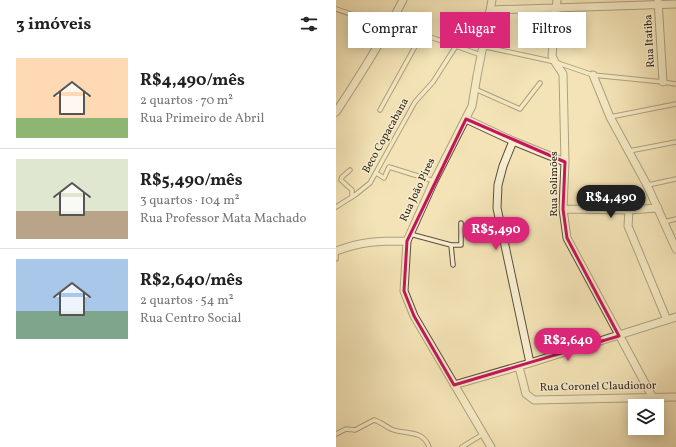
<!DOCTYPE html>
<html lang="pt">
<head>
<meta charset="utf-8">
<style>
  body { margin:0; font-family:Vollkorn,serif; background:#f2f2f2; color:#222; height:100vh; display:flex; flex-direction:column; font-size:15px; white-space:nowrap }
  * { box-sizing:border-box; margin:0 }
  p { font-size:13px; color:#767676 }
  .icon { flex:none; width:22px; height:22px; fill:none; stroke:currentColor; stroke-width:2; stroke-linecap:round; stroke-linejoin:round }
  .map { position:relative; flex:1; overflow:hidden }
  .sheet { display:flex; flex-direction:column; background:#fff; width:336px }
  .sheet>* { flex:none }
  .top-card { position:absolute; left:12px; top:12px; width:268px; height:36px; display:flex; gap:8px }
  .buttons { position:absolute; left:292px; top:399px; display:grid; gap:8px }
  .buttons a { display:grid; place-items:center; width:36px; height:36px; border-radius:0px; background:#fff; box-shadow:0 2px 10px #0003; font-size:20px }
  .price { position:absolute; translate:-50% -34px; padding:0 9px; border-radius:14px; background:#db2777; color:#fff; font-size:13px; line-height:26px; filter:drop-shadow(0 1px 2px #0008) }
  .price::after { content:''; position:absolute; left:50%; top:24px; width:12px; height:9px; margin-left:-6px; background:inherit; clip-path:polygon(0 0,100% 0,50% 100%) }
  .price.on { background:#222; color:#fff }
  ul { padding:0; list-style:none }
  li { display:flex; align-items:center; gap:12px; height:100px; padding:0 16px }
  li+li { border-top:1px solid #e0e0e0 }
  li span { display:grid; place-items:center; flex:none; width:112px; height:80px; border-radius:0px; color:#555 }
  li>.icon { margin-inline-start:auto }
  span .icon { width:48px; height:48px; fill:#fffc; stroke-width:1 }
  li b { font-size:17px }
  h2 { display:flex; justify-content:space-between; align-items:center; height:48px; padding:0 16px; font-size:17px }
  .chip { padding:0 14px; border-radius:0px; background:#fff; box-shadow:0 2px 10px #0003; font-size:14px; line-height:36px }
  .chip.on { background:#db2777; color:#fff }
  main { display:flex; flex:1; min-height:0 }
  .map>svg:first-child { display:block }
</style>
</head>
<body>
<main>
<section class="sheet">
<h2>3 imóveis<svg class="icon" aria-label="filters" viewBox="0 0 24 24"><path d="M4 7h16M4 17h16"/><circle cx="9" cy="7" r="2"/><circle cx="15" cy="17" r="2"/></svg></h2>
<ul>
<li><span style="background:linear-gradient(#ffd9b3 75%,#8fb573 0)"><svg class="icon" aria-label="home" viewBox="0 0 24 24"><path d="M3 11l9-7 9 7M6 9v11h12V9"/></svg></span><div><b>R$4,490/mês</b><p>2 quartos · 70 m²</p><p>Rua Primeiro de Abril</p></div></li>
<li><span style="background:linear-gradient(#dfe7d0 65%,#b9a48a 0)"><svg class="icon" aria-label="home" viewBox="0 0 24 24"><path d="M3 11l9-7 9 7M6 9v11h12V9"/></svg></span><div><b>R$5,490/mês</b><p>3 quartos · 104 m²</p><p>Rua Professor Mata Machado</p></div></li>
<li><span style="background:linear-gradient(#a9c7e8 65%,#7fa58c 0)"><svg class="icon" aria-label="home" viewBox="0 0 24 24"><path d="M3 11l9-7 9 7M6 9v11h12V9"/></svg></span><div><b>R$2,640/mês</b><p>2 quartos · 54 m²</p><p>Rua Centro Social</p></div></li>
</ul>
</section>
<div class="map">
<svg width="340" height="447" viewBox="0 0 340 447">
  <rect width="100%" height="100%" fill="#f3e3b6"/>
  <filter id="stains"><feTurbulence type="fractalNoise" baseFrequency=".005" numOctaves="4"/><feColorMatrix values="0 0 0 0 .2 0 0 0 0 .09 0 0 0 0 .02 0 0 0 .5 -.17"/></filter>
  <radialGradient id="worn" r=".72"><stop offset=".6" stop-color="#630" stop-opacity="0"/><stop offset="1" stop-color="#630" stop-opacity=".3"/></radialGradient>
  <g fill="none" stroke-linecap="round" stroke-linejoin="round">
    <defs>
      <path id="lane" d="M0,9L53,27L86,34L145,55
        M148,49L150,47L219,62L257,75L327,82L340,84
        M139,89L184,109L204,83
        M44,110L86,34
        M274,117L340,104
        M293,151L340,142
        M14,170L6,177L5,180L16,190V197
        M40,173L48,178L53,167L98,181
        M312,185L340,179
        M0,207L19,195L34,183L79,102L97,82L120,46
        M328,222L340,219
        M74,234L115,245H125V223
        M115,245L117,265
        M0,259V251
        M0,434L10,429L19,430L38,420C45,422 49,426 55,429C69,435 87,429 93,447
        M126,447L147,434"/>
      <path id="street" d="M221,0L216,56L219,62L227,74L229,162L227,209L231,238L317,398
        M322,0L327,82
        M154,10L340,4
        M257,75L274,117L311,185L340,249
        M0,112C24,76 47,39 67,0
        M130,119L177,141L229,162
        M177,141L167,166L162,185L161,208L194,363
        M227,209L293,210L322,208
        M293,210L292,226L331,320
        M0,251C27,241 42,241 71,241
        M183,367L190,394L198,400L340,397
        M118,385L194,363L340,317
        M155,447L78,316L68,291L71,241L98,181L136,106L141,76L156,0"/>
    </defs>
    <!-- lane casing -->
    <use href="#lane" stroke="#5c4f3a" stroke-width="5.5"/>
    <!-- street casing -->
    <use href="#street" stroke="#5c4f3a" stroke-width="9"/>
    <!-- lane -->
    <use href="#lane" stroke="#f7edd0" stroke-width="3.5"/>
    <!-- street -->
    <use href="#street" stroke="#f7edd0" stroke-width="7"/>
  </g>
  <!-- marked area -->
  <path d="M0 0H340V447H0ZM130,119L229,162L227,209L231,238L283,336L118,385L78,316L68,291L71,241Z" fill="#f3e3b6" fill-opacity=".55" fill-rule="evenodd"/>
  <path fill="none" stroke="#c2185b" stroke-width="3" stroke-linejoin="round" d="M130,119L229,162L227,209L231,238L283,336L118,385L78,316L68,291L71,241Z"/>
  <g text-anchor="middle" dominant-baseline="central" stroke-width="3" stroke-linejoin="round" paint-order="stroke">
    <!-- street labels -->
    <g font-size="11" fill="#2a1e10" stroke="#f7edd0">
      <text transform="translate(314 41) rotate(-93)">Rua Itatiba</text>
      <text transform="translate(50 136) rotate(-61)">Beco Copacabana</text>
      <text transform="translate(218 184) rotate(-90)">Rua Solimões</text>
      <text transform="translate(82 190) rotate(-65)">Rua João Pires</text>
      <text transform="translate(262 387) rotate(-1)">Rua Coronel Claudionor</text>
    </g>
  </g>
  <rect width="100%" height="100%" filter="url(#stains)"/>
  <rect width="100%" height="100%" fill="url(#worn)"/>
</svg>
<div class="buttons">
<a><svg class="icon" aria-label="layers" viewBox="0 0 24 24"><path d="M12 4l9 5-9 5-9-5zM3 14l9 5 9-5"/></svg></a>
</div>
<b class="price on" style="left:275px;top:219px">R$4,490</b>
<b class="price" style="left:160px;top:251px">R$5,490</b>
<b class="price" style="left:232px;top:362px">R$2,640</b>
<div class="top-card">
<a class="chip">Comprar</a>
<a class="chip on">Alugar</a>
<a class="chip">Filtros</a>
</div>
</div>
</main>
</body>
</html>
